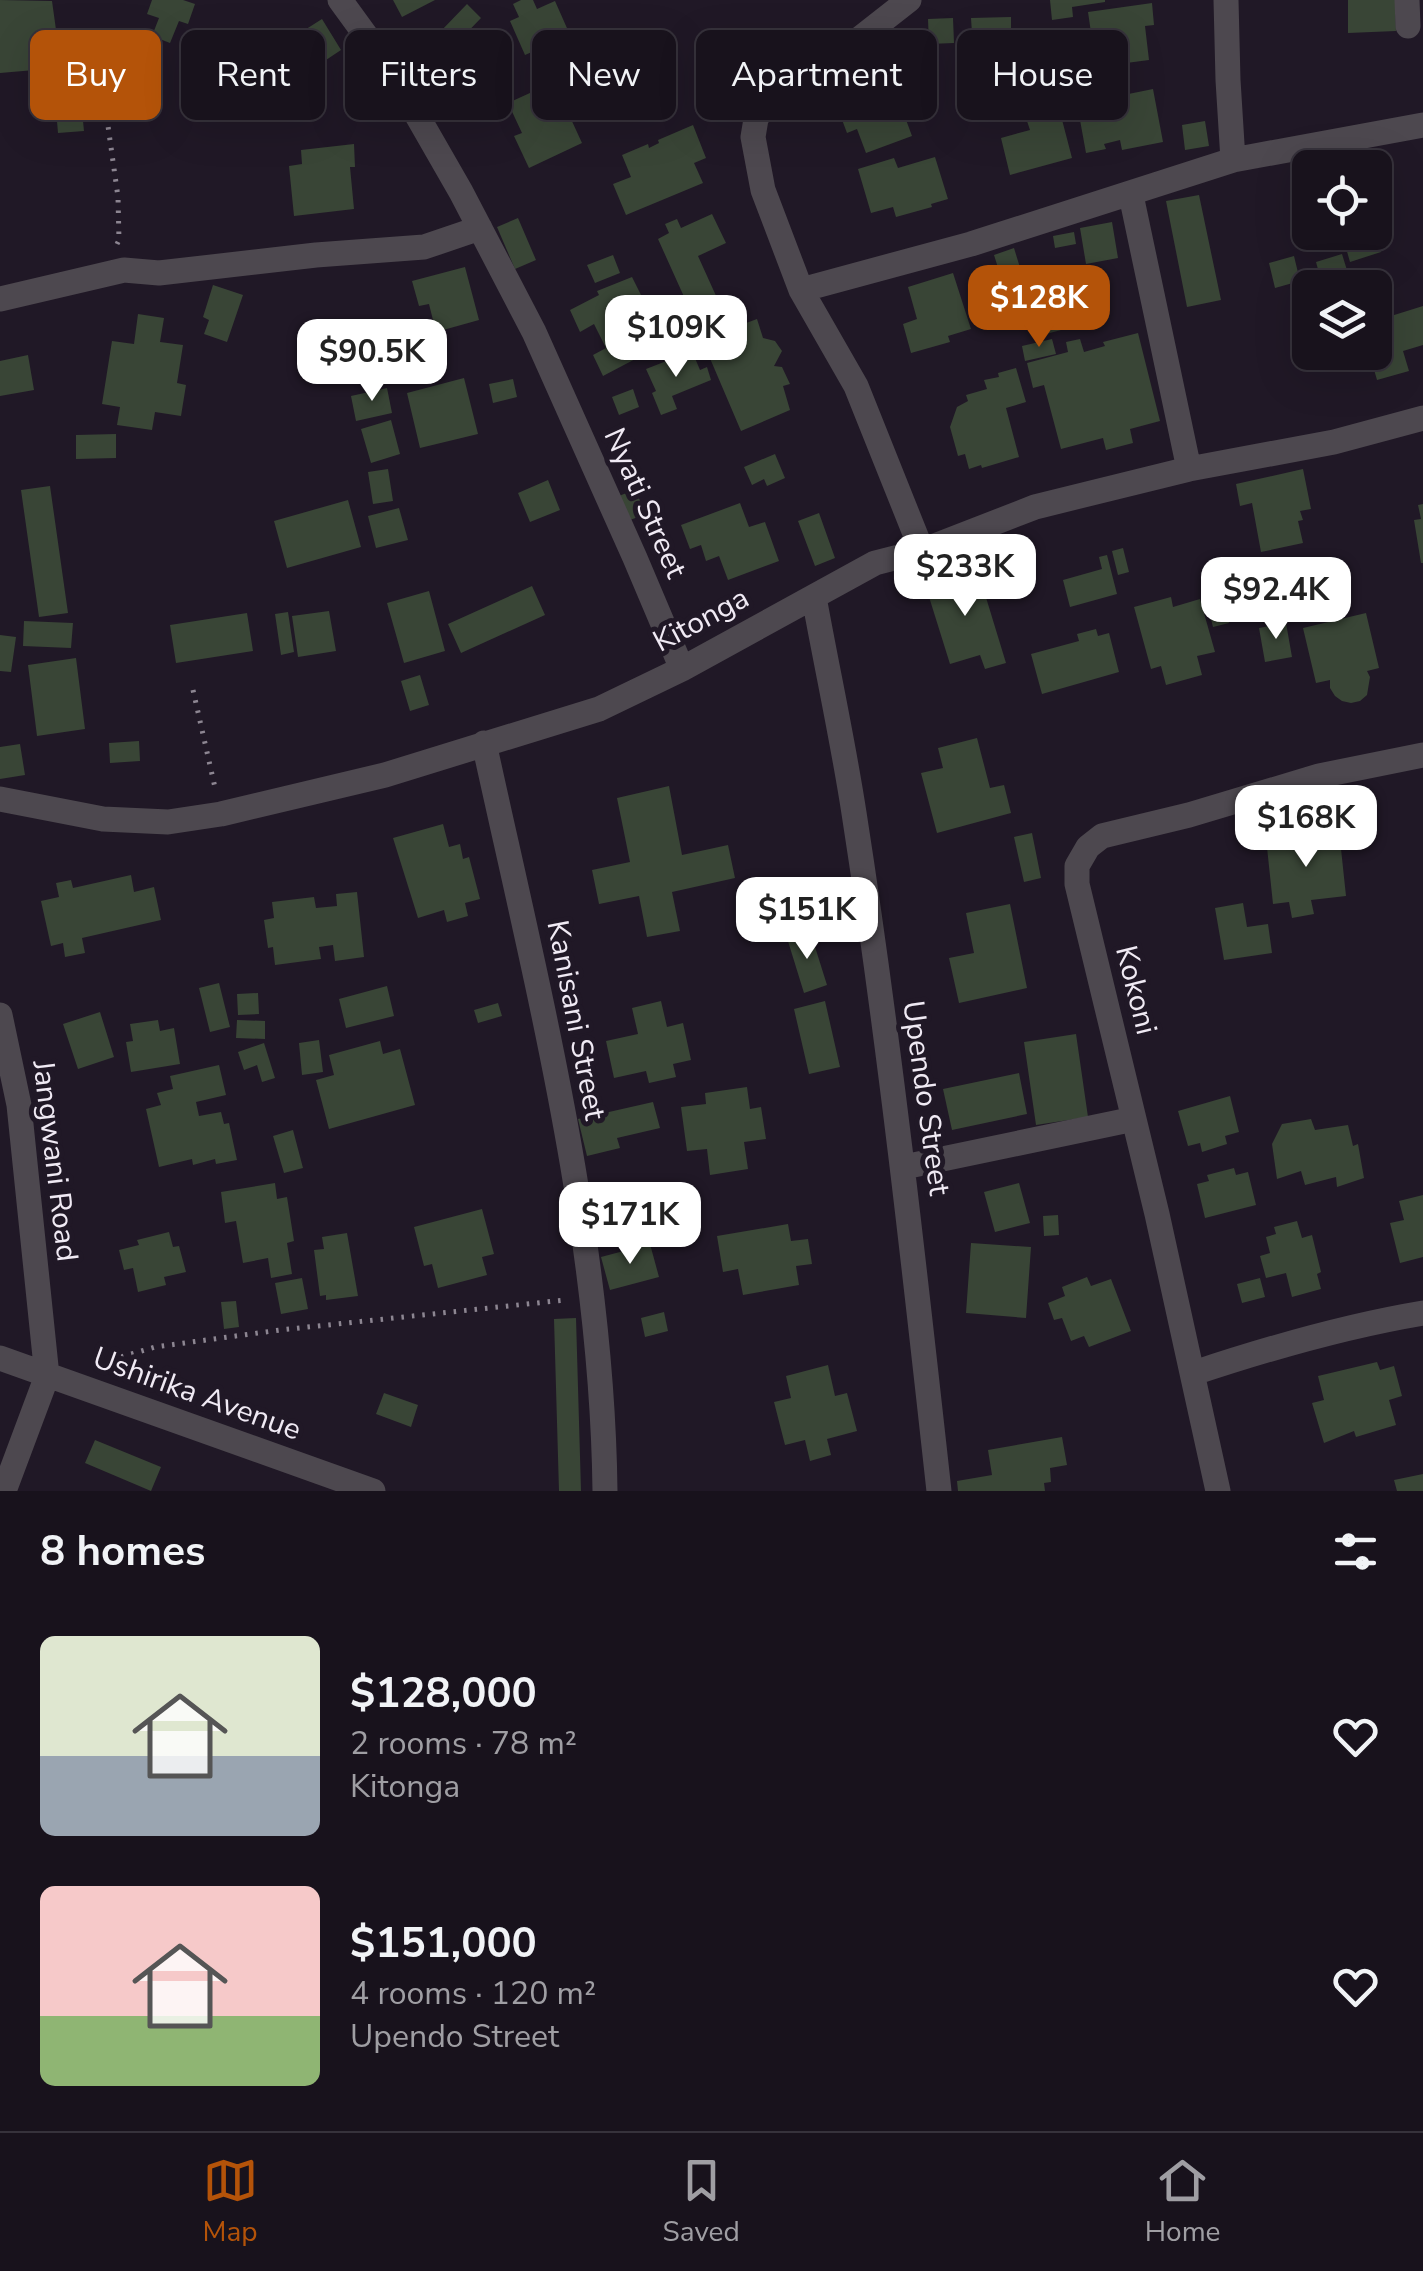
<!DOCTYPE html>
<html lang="en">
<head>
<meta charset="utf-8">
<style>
  body { margin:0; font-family:"Nunito Sans",sans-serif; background:#211b25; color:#f1f3f6; height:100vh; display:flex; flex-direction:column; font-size:38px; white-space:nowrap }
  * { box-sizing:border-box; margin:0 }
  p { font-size:32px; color:#9f9ea3 }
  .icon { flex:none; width:55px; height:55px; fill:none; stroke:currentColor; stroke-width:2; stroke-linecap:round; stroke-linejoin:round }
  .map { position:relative; height:1491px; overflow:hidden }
  .drawer { display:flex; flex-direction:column; background:#18121c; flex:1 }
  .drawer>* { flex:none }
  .banner { position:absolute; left:30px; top:30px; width:1365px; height:90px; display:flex; gap:20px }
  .buttons { position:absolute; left:1292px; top:150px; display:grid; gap:20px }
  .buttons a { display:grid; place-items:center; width:100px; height:100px; border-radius:15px; background:#18121c; box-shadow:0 10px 40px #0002,0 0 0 2px #36323b; font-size:50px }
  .price { position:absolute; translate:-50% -85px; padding:0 22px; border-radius:20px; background:#fff; color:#222; font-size:32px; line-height:65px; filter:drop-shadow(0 2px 5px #0008) }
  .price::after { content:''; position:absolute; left:50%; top:60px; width:30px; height:22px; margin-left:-15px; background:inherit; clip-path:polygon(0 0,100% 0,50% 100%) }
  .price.selected { background:#b45309; color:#fff }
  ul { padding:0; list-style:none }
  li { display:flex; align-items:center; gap:30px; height:250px; padding:0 40px }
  li span { display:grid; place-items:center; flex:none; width:280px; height:200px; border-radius:15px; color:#555 }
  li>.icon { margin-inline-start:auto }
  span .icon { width:120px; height:120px; fill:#fffc; stroke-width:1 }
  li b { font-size:42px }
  h2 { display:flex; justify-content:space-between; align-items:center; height:120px; padding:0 40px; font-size:42px }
  .chip { padding:0 35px; border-radius:15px; background:#18121c; box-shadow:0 10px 40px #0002,0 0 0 2px #36323b; font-size:35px; line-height:90px }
  .chip.selected { background:#b45309; color:#fff }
  .tab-bar { display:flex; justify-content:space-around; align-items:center; height:140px; border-top:2px solid #36323b; background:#18121c; font-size:28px; color:#9f9ea3 }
  .tab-bar a { display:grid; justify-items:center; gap:5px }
  .tab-bar .selected { color:#b45309 }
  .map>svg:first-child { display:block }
</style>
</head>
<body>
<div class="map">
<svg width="1423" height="1491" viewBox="0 0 1423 1491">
  <rect width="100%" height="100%" fill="#201826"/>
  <!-- building -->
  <path fill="#394536" d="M0,0L52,1L57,37L50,38L53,58L57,57L58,68L0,73Z
    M152,0H183L195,4L188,24L179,21L170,43L152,36L159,18L147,14Z
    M393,0H435L402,17Z
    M521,0H533L537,9L555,1L574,44L545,57L541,48L525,55L510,21L519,17L513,4Z
    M1050,0H1105V2L1072,7L1073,17L1052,20Z
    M1348,0H1395L1396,31L1348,33Z
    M1152,3L1154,25L1145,26L1149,60L1096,67L1088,12Z
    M467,4L481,18L454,46L440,32Z
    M1011,17V47L973,48L971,18Z
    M953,18L954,43L929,44L928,19Z
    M322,19L341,50L314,68L306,55L301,59L289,40Z
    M437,34L466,63L471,59L481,68L458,92L418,54Z
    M276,47L286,81L248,92L239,58Z
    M896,57L909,93L898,98L912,136L866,153L857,129L847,133L835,101L849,96L842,78Z
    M554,82L582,143L529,168L514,136L522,133L508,103Z
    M1153,89L1163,142L1122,150L1120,140L1104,144L1106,149L1086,153L1078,109L1094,106V101Z
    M76,107L77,121H83L84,131L58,133L56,109Z
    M1060,112L1072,158L1010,175L1001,138L1030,130L1027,121Z
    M1205,121L1209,146L1185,150L1182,125Z
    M693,125L706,158L694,163L703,183L626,215L613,184L631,177L622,155L648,144L649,148L659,143L658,140Z
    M354,144L355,167H350L354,209L294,216L289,166L302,164L301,150Z
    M935,157L948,199L931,204L932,207L896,217L893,207L871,213L858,169L894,158L898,168Z
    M1375,189L1389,233L1376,237L1381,252L1350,262L1344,241L1320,248L1316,232H1375Z
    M1199,195L1221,300L1187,307L1166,201Z
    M712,214L726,243L698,256L717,298L690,310L658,239L669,233L665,224L677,219L681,228Z
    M518,218L536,260L515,269L497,227Z
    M1112,222L1118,258L1086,264L1080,228Z
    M1074,232L1076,244L1055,248L1053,236Z
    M1014,248L1025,284L1005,290L994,255Z
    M1342,254L1350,280L1323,288L1316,262Z
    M613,255L620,273L595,283L587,265Z
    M1294,256L1300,281L1275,288L1269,263Z
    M465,267L479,320L436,332L429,304L419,306L412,281Z
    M953,273L971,329L948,336L950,342L911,353L903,324L917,319L908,287Z
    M1079,273L1088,312L1073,316L1076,326L1046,334L1044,323L1027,327L1017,288Z
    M632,277L645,303L638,307L653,336L636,345L641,356L603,376L593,355L606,348L594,324L580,332L570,310L599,295L597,291Z
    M213,285L243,295L227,342L204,334L209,320L203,317Z
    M1000,287L1008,317L990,322L981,292Z
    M675,305L691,346L674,353L658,312Z
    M1423,306V345L1403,351L1409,371L1377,380L1369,352H1375V321Z
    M138,314L164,318L160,342L183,345L177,383L186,385L181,416L155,412L152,430L117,425L120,407L102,404L112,341L134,344Z
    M757,319L763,338L775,341L782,351L774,366L782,367L790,384L783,386L790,410L741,431L706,349L732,336L730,329Z
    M397,333L439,336L438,356L396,353Z
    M1138,333L1160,421L1130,429L1133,443L1106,450L1103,438L1061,449L1044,385L1033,388L1027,363L1068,352L1066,342L1080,339L1084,352L1105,346L1103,342Z
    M1052,339L1056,354L1025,361L1022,346Z
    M692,351L700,370L707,367L711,380L672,396L677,409L661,415L652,393L656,391L646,369Z
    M28,355L34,390L0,396V361Z
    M1016,368L1026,402L1006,408L1019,457L982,468L981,465L969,469L965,454L958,456L950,427L957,407L968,401L966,395L987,389L984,380L999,377L998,373Z
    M464,378L478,434L420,448L407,393Z
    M513,379L517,397L493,403L489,384Z
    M387,388L392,413L356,421L351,396Z
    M633,389L639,407L619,415L612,397Z
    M391,420L400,454L371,463L361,429Z
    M116,434V458L76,459V435Z
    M775,454L785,478L767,486L764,479L752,485L744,467Z
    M388,469L393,501L373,504L368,472Z
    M1303,469L1311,509L1300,511L1303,520L1298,521L1303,543L1261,552L1252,503L1240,506L1236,484Z
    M548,480L560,510L530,522L518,493Z
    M50,486L68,613L39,617L21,490Z
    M636,489L642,507L652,503L655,511L627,521L619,496Z
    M348,500L361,547L287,568L274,521Z
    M740,503L749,527L765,522L779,561L728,580L719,556L706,561L701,545L690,549L681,525Z
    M1423,504V563H1421L1414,520L1421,519L1418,505Z
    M399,508L408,540L376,548L368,516Z
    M819,513L835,558L815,566L798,521Z
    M1123,548L1129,572L1118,575L1112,551Z
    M1107,555L1117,594L1070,607L1063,580L1102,569L1099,557Z
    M977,568L1006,663L985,669L980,655L950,664L925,584Z
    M532,586L545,615L461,653L448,624Z
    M429,591L445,651L404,663L387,603Z
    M1171,597L1173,607L1200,599L1215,652L1197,656L1202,675L1166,685L1161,666L1151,669L1134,607Z
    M1224,602L1229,623L1213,627L1208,607Z
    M329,611L336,651L298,657L292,616Z
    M288,612L294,652L281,655L275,614Z
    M247,613L253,651L176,663L170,625Z
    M1366,613L1379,668L1367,671L1370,677L1367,695L1360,701L1351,703L1342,701L1335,696L1330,688V680L1316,683L1303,628Z
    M24,621L73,623L71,648L23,646Z
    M1286,623L1292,657L1265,662L1259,628Z
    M1096,629L1098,636L1109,633L1119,672L1042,694L1031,654L1079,641L1077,634Z
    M0,635L16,637L11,672L0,671Z
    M76,658L85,729L37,736L28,665Z
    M420,675L429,705L410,711L401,681Z
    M977,738L990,788L1004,785L1011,813L937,833L921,773L943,768L938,748Z
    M139,741L140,761L110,763L109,743Z
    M20,744L25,775L0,779V747Z
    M669,786L682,855L728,845L735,878L672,892L680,931L647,937L639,896L599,904L592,870L630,862L617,798Z
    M1366,792L1368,804L1345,808L1343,795Z
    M443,824L449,847L460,844L463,859L469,857L480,899L465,903L468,916L447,922L444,910L418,918L393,838Z
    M1339,830L1346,896L1311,900L1314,914L1292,918L1289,902L1273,904L1266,838Z
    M1032,833L1041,878L1024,882L1014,837Z
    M131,875L134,892L154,887L161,920L82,938L85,953L65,957L63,943L51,946L41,901L59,897L56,883L71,880L73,888Z
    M357,892L364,957L335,961L333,945L319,947L321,959L275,965L273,947L268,948L264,920L274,918L272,902L314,897L316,908L337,906L336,894Z
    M1243,903L1247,927L1268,924L1272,953L1224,960L1215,908Z
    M1010,904L1027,988L959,1003L949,958L974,953L966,913Z
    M810,931L827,985L804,993L787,938Z
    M219,983L230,1027L210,1032L199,988Z
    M387,986L394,1016L346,1028L339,999Z
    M258,993L259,1014L238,1015L237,994Z
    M661,1001L667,1027L683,1023L691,1060L673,1064L676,1077L649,1083L646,1071L614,1078L606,1041L638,1034L632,1008Z
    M825,1001L840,1067L809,1074L794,1009Z
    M498,1003L502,1016L478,1023L474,1010Z
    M100,1012L114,1057L78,1069L63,1024Z
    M158,1020L160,1031L174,1028L180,1064L131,1072L126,1042L133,1041L130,1024Z
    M237,1020L265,1021V1039L236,1038Z
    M1076,1034L1088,1117L1036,1125L1024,1042Z
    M319,1040L323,1072L302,1075L299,1043Z
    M380,1041L383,1054L400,1049L415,1105L329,1129L316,1080L334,1075L329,1055Z
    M264,1043L275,1078L262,1082L257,1065L244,1070L238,1052Z
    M219,1065L226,1095L196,1102L199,1116L221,1112L224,1124L229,1123L237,1160L216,1164L215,1159L193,1165L192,1159L159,1167L146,1109L161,1105L157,1093L173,1089L170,1076Z
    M1019,1073L1027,1114L952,1130L943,1089Z
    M747,1087L750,1109L761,1107L766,1139L744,1142L748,1169L710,1175L707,1149L687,1151L681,1107L706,1104L705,1093Z
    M1230,1096L1239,1132L1225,1136L1227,1144L1202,1152L1200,1143L1188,1146L1178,1111Z
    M653,1102L660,1128L617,1138L620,1148L587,1156L578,1119Z
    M1311,1119L1315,1130L1348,1125L1353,1146L1358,1144L1364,1178L1337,1187L1336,1177L1305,1185L1301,1171L1277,1179L1272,1144L1282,1124Z
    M293,1130L303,1168L284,1173L273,1136Z
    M1234,1168L1236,1175L1248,1172L1256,1205L1205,1218L1197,1184L1209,1181L1207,1175Z
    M275,1183L277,1199L287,1197L294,1241L287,1243L292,1274L271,1278L268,1258L243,1263L236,1221L225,1223L221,1192Z
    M1019,1183L1030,1223L995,1232L984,1192Z
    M1423,1195V1257L1400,1263L1390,1223L1404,1220L1399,1201Z
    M482,1209L494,1254L482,1257L487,1275L438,1288L432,1264L424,1266L414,1227Z
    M1058,1215L1059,1235L1044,1236L1043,1216Z
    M1297,1221L1302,1238L1312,1235L1321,1272L1317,1274L1321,1289L1292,1297L1286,1273L1266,1278L1260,1256L1270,1253L1266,1237L1276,1234L1274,1227Z
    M788,1224L791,1241L808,1239L812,1264L796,1266L799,1285L743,1295L738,1269L723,1272L717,1236Z
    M169,1232L173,1247L179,1246L186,1272L164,1277L166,1285L138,1292L133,1268L124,1270L119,1250L139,1245L137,1240Z
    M347,1233L358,1296L326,1300V1295L320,1296L314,1250L324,1249L322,1237Z
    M971,1243L1031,1247L1026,1318L966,1313Z
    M650,1244L659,1277L610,1290L601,1257Z
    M1087,1277L1091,1286L1111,1279L1131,1331L1089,1347L1084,1336L1071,1341L1062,1318L1054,1320L1048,1303L1065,1296L1062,1287Z
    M302,1278L308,1309L281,1314L275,1283Z
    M1260,1278L1265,1297L1242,1303L1237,1284Z
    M236,1301L239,1327L224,1329L221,1302Z
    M664,1312L668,1331L645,1337L641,1318Z
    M576,1318L581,1491H559L554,1319Z
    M1377,1362L1380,1370L1394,1366L1402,1396L1389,1400L1396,1425L1356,1437L1354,1431L1324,1443L1312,1403L1324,1400L1318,1376Z
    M828,1365L835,1396L847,1393L857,1431L827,1439L831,1455L810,1461L805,1440L785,1445L774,1402L791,1398L786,1376Z
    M384,1393L418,1405L411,1427L376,1414Z
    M1062,1437L1067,1465L1050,1468L1051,1482L1044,1483L1045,1491H958L957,1481L992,1475L988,1450Z
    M95,1440L161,1467L151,1491L85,1463Z
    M1423,1474V1491H1397L1394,1480Z"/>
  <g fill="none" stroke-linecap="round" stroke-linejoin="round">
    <!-- path -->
    <path stroke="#8d8692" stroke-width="5" stroke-dasharray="2.5 8" stroke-linecap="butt" d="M117,244L119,240L118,197L108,126L107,103L111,91L146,52
      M193,690L216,792
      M104,1369L121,1357L155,1347L280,1330L565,1300"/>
    <!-- minor -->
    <path stroke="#4d484f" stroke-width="25" d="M340,0L391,70L461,192L534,332L635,558L682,669
      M909,0L840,54L778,90L765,103L756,119L753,137L763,190L801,290L856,386L922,551
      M1226,0L1228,80L1233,160
      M1407,0L1408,26
      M1131,195L1189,469
      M801,290L971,244L1233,160L1423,125
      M0,299L124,270L159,273L316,255L424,247L480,228
      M814,597C827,669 843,741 854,813C889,1038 914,1264 939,1491
      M484,743C538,990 602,1238 605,1491
      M0,799L103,819L168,822L221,814L385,775L599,709L682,669L875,563L922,551L1035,507L1189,469L1334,442L1423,418
      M0,1015L19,1105L47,1376L4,1491
      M904,1167L1134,1119
      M0,1358L373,1491
      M1194,1373C1269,1348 1345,1326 1423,1313
      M1218,1491L1157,1214L1077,884V866L1088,847L1102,836L1189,815L1319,776L1423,755"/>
  </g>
  <g text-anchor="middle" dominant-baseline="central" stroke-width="10" stroke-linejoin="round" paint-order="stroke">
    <!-- street labels -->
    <g font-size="30" fill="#f0eaf4" stroke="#201826">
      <text transform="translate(645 503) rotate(66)">Nyati Street</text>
      <text transform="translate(701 620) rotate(-28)">Kitonga</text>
      <text transform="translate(1136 990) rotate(76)">Kokoni</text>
      <text transform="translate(576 1020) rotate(79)">Kanisani Street</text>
      <text transform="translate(926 1098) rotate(82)">Upendo Street</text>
      <text transform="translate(55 1161) rotate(83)">Jangwani Road</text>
      <text transform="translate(197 1394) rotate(20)">Ushirika Avenue</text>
    </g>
  </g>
</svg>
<div class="buttons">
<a><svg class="icon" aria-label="locate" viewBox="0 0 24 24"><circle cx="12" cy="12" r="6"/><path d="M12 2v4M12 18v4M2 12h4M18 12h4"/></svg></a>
<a><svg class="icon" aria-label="layers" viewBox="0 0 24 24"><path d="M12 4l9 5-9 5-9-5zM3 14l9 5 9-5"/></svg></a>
</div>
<b class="price selected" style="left:1039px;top:350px">$128K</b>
<b class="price" style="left:676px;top:380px">$109K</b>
<b class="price" style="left:372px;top:404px">$90.5K</b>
<b class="price" style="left:965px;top:619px">$233K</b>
<b class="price" style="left:1276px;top:642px">$92.4K</b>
<b class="price" style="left:1306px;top:870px">$168K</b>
<b class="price" style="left:807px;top:962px">$151K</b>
<b class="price" style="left:630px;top:1267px">$171K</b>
<div class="banner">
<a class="chip selected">Buy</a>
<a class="chip">Rent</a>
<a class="chip">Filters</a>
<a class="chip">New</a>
<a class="chip">Apartment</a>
<a class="chip">House</a>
</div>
</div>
<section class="drawer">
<h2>8 homes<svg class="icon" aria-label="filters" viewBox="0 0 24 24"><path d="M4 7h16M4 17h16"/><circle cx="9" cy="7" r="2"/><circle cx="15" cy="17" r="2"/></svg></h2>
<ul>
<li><span style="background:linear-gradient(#dfe7d0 60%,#9aa5b1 0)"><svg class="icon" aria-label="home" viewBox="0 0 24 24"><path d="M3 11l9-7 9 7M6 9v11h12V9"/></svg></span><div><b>$128,000</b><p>2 rooms · 78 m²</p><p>Kitonga</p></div><svg class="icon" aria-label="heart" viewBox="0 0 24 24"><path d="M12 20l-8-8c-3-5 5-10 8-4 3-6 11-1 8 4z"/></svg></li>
<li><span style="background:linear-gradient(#f6c9c9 65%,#8fb573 0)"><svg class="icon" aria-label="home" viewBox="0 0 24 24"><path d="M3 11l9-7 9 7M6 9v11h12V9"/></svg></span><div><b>$151,000</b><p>4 rooms · 120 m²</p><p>Upendo Street</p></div><svg class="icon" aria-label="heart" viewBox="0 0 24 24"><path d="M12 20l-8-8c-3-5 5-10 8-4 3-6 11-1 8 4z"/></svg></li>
</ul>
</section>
<nav class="tab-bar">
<a class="selected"><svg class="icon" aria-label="map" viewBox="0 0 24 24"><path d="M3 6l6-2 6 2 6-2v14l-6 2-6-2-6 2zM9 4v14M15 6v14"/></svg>Map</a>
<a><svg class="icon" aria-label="saved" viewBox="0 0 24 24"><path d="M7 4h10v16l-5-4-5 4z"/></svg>Saved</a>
<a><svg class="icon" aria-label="home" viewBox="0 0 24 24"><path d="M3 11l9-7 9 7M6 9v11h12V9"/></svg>Home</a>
</nav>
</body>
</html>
